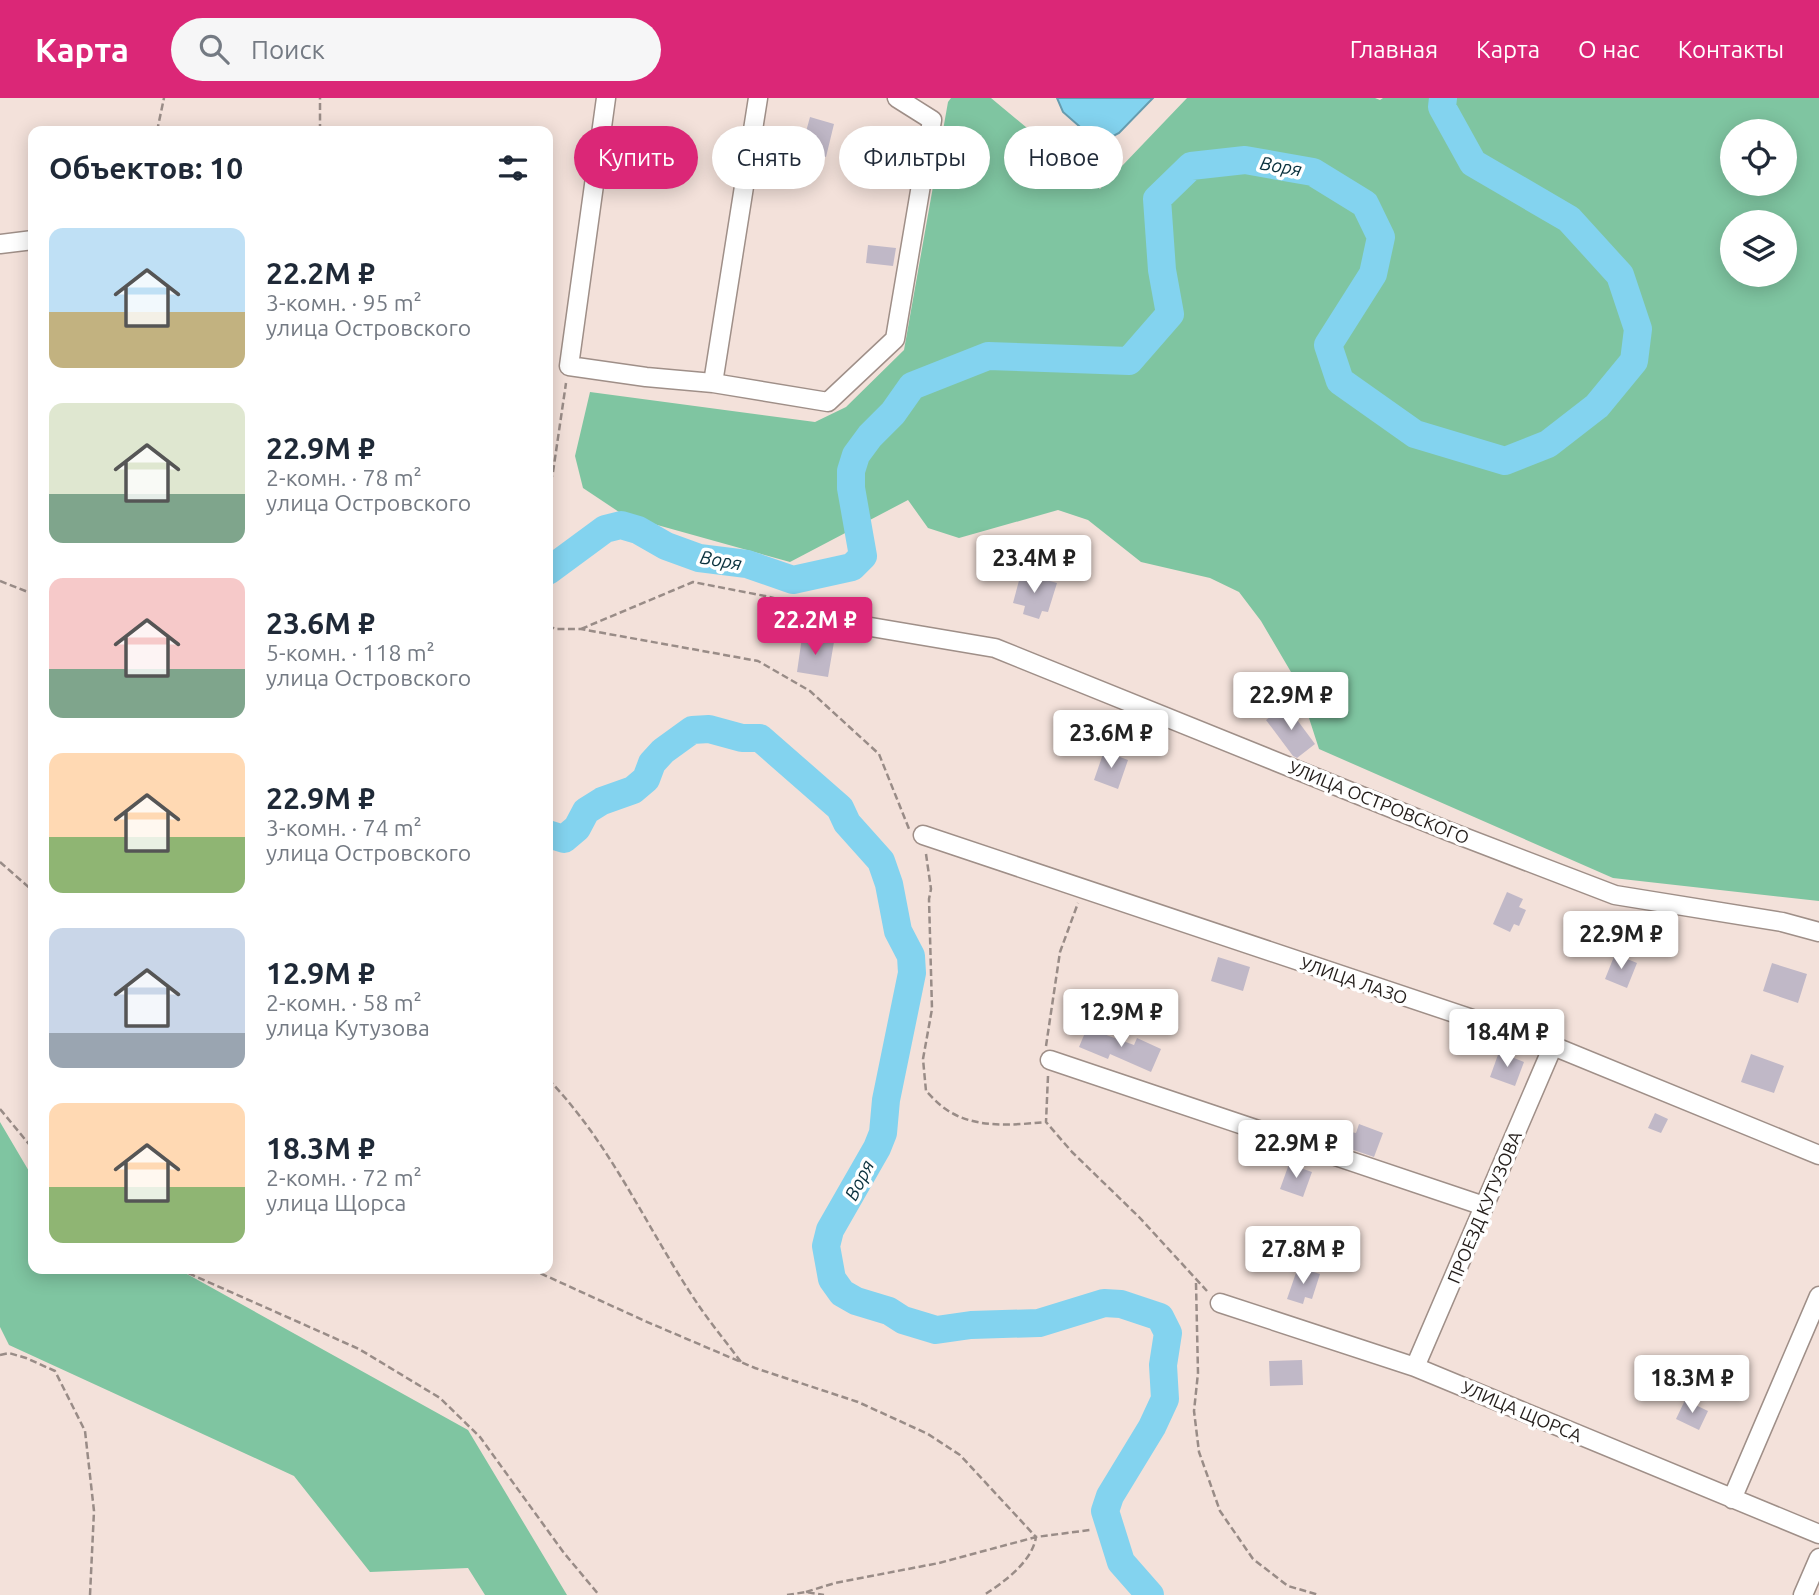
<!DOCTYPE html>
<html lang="ru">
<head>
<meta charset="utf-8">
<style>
  body { margin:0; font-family:Ubuntu,sans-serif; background:#f6f6f7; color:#1f2937; height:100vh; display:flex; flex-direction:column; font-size:26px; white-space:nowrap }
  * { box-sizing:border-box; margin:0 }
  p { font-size:23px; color:#747a83 }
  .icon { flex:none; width:38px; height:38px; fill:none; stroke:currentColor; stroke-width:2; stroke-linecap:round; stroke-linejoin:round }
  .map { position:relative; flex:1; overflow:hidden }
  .sheet { position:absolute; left:28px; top:28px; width:525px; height:1148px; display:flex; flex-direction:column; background:#fff; border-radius:14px; box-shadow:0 4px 18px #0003 }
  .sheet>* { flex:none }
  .banner { position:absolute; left:574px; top:28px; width:665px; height:63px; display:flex; gap:14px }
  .tools { position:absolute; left:1720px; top:21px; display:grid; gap:14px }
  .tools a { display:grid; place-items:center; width:77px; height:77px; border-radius:50%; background:#fff; box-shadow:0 4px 18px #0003; font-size:35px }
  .price { position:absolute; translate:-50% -60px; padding:0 16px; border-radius:7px; background:#fff; color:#222; font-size:23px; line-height:46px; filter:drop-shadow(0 2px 4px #0008) }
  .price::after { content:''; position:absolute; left:50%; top:42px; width:21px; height:16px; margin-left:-10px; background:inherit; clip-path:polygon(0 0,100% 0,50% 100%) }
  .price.active { background:#db2777; color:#fff }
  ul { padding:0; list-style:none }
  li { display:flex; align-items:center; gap:21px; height:175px; padding:0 21px }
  li span { display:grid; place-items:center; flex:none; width:196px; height:140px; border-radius:14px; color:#555 }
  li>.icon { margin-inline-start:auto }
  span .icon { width:84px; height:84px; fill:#fffc; stroke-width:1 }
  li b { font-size:30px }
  h2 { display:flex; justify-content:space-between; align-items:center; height:84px; padding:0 21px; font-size:30px }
  .pill { padding:0 24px; border-radius:32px; background:#fff; box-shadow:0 4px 18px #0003; font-size:24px; line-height:63px }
  .pill.active { background:#db2777; color:#fff }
  header { display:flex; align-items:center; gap:42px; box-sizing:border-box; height:98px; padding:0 35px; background:#db2777; color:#fff }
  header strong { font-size:33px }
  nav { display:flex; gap:38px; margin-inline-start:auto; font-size:24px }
  .search { width:490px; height:63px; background:#f6f6f7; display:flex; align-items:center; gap:18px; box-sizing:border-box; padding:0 24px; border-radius:38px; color:#747a83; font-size:26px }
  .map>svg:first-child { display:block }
</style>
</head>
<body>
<header>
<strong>Карта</strong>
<div class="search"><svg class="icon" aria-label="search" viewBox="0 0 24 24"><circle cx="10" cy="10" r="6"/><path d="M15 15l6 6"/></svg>Поиск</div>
<nav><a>Главная</a><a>Карта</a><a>О нас</a><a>Контакты</a></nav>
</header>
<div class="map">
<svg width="1819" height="1497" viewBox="0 0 1819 1497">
  <rect width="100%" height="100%" fill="#f3e1da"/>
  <!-- forest -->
  <path fill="#7fc5a1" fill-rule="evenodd" d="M951,0H991L1100,91L1187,0H1375L1380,2L1383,0H1819V803L1613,780L1319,651L1298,586L1261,523L1239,494L1210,480L1141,464L1088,422L1058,412L959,440L928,430L908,402L790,464L625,418L583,390L575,358L590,294L815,324L846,309L904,252L948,4ZM1732,33H1785V86H1732ZM1732,124H1785V177H1732Z
    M0,1024L33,1080V1171H132L187,1176L468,1332L567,1497H485L468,1470L370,1474L294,1378L9,1247L0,1229Z"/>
  <!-- water -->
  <path fill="#83d3ef" stroke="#669caf" stroke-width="2" d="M1057,0H1153L1119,35L1104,43L1095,42L1063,14Z"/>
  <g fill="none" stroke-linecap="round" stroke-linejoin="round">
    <!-- river -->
    <path stroke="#83d3ef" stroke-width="28" d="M548,473L605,431L621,427L638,432L666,448L699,460L747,466L793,482L852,469L863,458L851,390V373L856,357L870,338L893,315L912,288L988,258L1129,263L1170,216L1162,172L1157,101L1191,68L1245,62L1313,74L1365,106L1381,139L1373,176L1328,247L1340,283L1415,336L1505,363L1548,346L1597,308L1634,263L1638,231L1620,177L1569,121L1473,65L1442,9L1443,0
      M548,736L564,741L577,730L586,713L602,703L633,692L646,681L652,665L663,653L692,632L709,631L742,640H760L840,710L847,725L881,763L889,786L898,833L911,858L912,875L886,1002L883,1035L877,1050L830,1132L826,1148L832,1181L842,1195L856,1203L889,1213L903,1222L936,1232L971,1227L1039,1225L1104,1205L1121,1206L1160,1219L1168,1235L1163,1267L1165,1301L1152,1329L1110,1398L1105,1413L1121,1464L1150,1497"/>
  </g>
  <!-- building -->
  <path fill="#c0b8c7" d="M810,19L834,26L826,59L801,52Z
    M1087,45L1104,60L1092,74L1075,60Z
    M868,147L896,150L893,168L866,165Z
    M1021,475L1057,485L1048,514L1042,513L1039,521L1023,516L1025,508L1013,505Z
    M802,539L834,544L828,579L797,574Z
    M1286,607L1315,646L1297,660L1293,658L1266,622Z
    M1104,653L1128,662L1118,691L1094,682Z
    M1507,794L1523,801L1519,809L1526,812L1519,828L1514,826L1510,834L1493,826Z
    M1615,856L1637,865L1627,890L1605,881Z
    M1218,859L1250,869L1243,893L1211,883Z
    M1772,865L1807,876L1798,905L1763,893Z
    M1087,930L1134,947L1137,940L1161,951L1151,974L1110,956L1108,961L1079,949Z
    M1499,954L1524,964L1515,988L1490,979Z
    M1751,956L1784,968L1774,995L1741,984Z
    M1655,1015L1668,1021L1661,1035L1648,1030Z
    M1359,1026L1383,1035L1374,1059L1345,1049L1351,1034L1356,1035Z
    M1289,1066L1312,1074L1303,1099L1280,1091Z
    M1298,1169L1320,1176L1312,1201L1305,1199L1303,1206L1287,1201Z
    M1302,1262L1303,1287L1270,1288L1269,1263Z
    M1685,1302L1708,1313L1699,1332L1676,1321Z"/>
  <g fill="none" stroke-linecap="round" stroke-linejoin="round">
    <defs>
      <path id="minor" d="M606,0L569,268L646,279L713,285L828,304L895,241L932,22L897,0
        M0,146L33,142
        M713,285L758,0
        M865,528L995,550L1448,733L1615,797L1782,824L1819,834
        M923,737L1553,948L1819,1057
        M1050,962L1484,1108
        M1220,1205L1415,1269L1819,1436
        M1415,1269L1553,948
        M1732,1401L1819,1198
        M1803,1497L1819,1460"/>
    </defs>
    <!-- minor casing -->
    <use href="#minor" stroke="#9f8f88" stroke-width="21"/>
    <!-- path -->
    <path stroke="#998c87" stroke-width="2.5" stroke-dasharray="7 3.5" stroke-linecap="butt" d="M157,33L164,0
      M320,33V0
      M548,369L553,374L548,395
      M553,374L566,285
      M0,483L33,496
      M548,527L555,531H581L758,563L810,593L879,656L909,731
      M581,531L693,484L765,498L851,518
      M926,756L931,791L929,801L932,911L923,961L926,993C932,999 939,1007 947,1012C975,1031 1014,1027 1046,1024
      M0,764L33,793
      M1046,948L1060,854L1078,805
      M1048,978L1046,1024L1072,1054L1139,1119L1207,1193
      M548,981C612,1047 648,1133 699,1208C712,1227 727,1245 741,1264
      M0,1011L33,1051
      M179,1171L359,1251L440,1300L480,1339L564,1455L599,1497
      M531,1171L645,1223L755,1270L858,1304L928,1336L960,1357L1036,1439C1032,1464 1004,1484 984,1497
      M1196,1185L1198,1275L1194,1313L1199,1354L1220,1413L1253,1461L1288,1488L1319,1497
      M0,1257L9,1255L26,1260L55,1273L85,1333L94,1413L90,1497
      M806,1494L835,1485L939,1465L1036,1439L1090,1432
      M787,1497L806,1494L824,1497"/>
    <!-- minor -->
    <use href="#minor" stroke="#fff" stroke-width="18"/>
  </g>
  <g text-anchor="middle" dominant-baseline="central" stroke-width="7" stroke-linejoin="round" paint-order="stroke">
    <!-- street labels -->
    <g font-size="18" fill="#231d1a" stroke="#fff">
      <text transform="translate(1379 704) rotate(22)">УЛИЦА ОСТРОВСКОГО</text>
      <text transform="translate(1354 882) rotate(19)">УЛИЦА ЛАЗО</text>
      <text transform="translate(1484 1109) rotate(-67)">ПРОЕЗД КУТУЗОВА</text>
      <text transform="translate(1522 1313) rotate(23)">УЛИЦА ЩОРСА</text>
    </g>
    <!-- water labels -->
    <g font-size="19" font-style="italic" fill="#0a313d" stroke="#fff">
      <text transform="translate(1281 68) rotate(10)">Воря</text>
      <text transform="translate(721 462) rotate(10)">Воря</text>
      <text transform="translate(859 1082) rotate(-63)">Воря</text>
    </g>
  </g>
</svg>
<div class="tools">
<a><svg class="icon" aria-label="locate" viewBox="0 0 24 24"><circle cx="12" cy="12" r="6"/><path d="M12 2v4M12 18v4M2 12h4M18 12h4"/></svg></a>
<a><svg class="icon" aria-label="layers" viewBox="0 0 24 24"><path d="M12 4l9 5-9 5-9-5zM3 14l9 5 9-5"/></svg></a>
</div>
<b class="price" style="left:1034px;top:497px">23.4M ₽</b>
<b class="price active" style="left:815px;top:559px">22.2M ₽</b>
<b class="price" style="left:1291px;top:634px">22.9M ₽</b>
<b class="price" style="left:1111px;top:672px">23.6M ₽</b>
<b class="price" style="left:1621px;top:873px">22.9M ₽</b>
<b class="price" style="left:1121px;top:951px">12.9M ₽</b>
<b class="price" style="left:1507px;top:971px">18.4M ₽</b>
<b class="price" style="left:1296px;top:1082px">22.9M ₽</b>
<b class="price" style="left:1303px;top:1188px">27.8M ₽</b>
<b class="price" style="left:1692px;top:1317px">18.3M ₽</b>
<div class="banner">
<a class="pill active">Купить</a>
<a class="pill">Снять</a>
<a class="pill">Фильтры</a>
<a class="pill">Новое</a>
</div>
<section class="sheet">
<h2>Объектов: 10<svg class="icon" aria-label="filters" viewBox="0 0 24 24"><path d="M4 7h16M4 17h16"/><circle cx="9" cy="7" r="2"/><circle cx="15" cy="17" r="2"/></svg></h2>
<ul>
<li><span style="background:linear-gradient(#bfe0f5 60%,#c2b280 0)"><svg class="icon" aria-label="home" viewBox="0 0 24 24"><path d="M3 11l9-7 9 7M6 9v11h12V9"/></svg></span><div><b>22.2M ₽</b><p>3-комн. · 95 m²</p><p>улица Островского</p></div></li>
<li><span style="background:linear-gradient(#dfe7d0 65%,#7fa58c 0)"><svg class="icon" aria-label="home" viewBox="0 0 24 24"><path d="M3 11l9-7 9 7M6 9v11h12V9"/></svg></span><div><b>22.9M ₽</b><p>2-комн. · 78 m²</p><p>улица Островского</p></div></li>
<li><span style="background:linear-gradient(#f6c9c9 65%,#7fa58c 0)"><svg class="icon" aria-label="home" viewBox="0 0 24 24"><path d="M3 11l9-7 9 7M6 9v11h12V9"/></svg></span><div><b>23.6M ₽</b><p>5-комн. · 118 m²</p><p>улица Островского</p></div></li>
<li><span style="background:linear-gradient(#ffd9b3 60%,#8fb573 0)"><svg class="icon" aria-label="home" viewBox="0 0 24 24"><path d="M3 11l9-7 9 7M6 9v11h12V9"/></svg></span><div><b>22.9M ₽</b><p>3-комн. · 74 m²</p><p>улица Островского</p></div></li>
<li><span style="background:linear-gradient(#c9d6e8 75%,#9aa5b1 0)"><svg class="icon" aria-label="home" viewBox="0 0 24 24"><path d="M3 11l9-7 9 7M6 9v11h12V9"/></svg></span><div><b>12.9M ₽</b><p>2-комн. · 58 m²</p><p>улица Кутузова</p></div></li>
<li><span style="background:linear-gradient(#ffd9b3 60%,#8fb573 0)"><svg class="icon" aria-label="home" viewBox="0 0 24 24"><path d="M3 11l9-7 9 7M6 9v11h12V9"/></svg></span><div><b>18.3M ₽</b><p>2-комн. · 72 m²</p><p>улица Щорса</p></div></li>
</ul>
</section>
</div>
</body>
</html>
